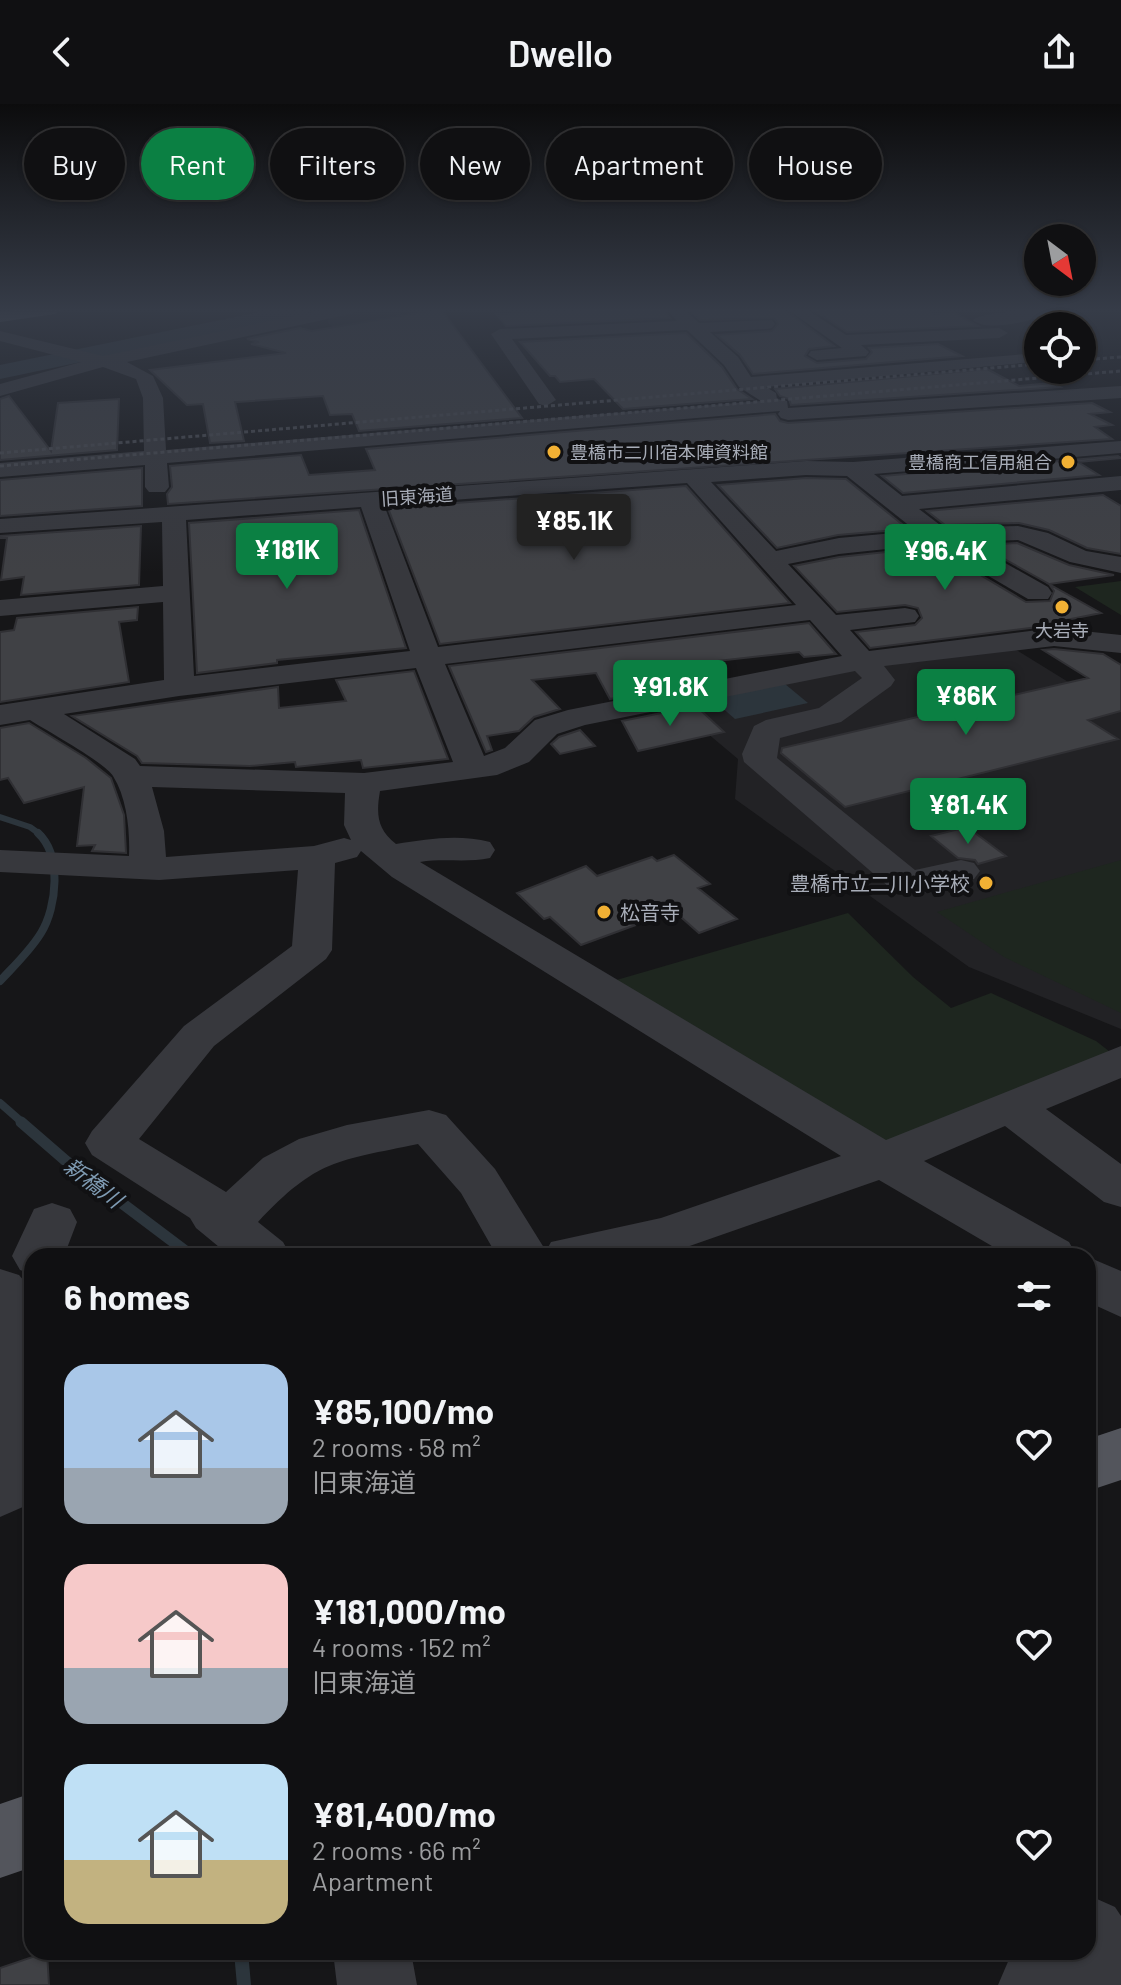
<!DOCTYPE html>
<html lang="en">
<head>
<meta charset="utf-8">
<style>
  body { margin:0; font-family:Barlow,"Noto Sans JP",sans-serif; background:#1e1e20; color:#f1f3f6; height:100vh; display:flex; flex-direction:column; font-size:30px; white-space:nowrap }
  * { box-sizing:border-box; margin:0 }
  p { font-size:26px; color:#9c9d9f }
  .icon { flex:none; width:44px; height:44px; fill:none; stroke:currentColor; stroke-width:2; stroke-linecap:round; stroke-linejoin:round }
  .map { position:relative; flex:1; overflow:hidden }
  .sheet { position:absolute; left:24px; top:1144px; width:1072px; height:712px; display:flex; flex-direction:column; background:#101012; border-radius:24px; box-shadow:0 2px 6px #0004,0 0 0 2px #303032 }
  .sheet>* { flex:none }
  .hud { position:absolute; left:24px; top:24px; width:1074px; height:72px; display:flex; gap:16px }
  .needle { width:52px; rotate:148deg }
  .tools { position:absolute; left:1024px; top:120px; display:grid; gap:16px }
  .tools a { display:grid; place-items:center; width:72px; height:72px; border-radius:50%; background:#101012; box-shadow:0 2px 6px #0004,0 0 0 2px #303032; font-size:40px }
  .price { position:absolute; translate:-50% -68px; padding:0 18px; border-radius:8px; background:#0b8043; color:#fff; font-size:26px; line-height:52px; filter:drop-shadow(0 2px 4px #0008) }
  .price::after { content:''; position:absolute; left:50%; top:48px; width:24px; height:18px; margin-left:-12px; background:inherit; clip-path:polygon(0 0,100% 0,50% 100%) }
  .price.current { background:#222; color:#fff }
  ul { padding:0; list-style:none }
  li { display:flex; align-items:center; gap:24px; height:200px; padding:0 40px }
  li span { display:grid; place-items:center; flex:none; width:224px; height:160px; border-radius:24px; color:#555 }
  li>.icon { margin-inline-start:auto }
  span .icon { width:96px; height:96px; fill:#fffc; stroke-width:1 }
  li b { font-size:34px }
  h2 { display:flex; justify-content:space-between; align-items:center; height:96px; padding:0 40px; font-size:34px }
  .pill { padding:0 28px; border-radius:36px; background:#101012; box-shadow:0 2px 6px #0004,0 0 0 2px #303032; font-size:28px; line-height:72px }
  .pill.current { background:#0b8043; color:#fff }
  header { display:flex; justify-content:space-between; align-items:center; height:104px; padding:0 40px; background:#101012; font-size:36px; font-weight:600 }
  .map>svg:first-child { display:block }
</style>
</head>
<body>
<header><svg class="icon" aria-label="back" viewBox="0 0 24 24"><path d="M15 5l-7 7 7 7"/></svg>Dwello<svg class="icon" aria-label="share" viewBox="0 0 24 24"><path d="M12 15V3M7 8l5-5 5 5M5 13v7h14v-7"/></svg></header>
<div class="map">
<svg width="1121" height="1881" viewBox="0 0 1121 1881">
  <rect width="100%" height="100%" fill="#161618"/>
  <!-- built -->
  <path fill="#222225" d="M363,205H392L431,224L345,232L328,219V215Z
    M1013,544L1104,600L1121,596V925L969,863L735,695L738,655L670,598L880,559Z"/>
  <!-- green -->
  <path fill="#1e261f" d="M1121,477V511L1075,483Z
    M1121,756V909L1004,853L937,808Z
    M848,809L913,873L951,904L991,889L1096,937L1114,951L883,1044L613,877Z"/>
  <!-- water -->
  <path fill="#2c353c" d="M785,580L808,599L735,615L712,595Z"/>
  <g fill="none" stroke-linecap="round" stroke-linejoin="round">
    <!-- stream-far3 -->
    <path stroke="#2c353c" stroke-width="6" d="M0,713L30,723L41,731"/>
    <!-- stream-far2 -->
    <path stroke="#2c353c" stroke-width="8" d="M0,877C14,862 30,847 41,829C57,803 62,751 38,729
      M0,999L24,1020"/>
    <!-- stream-far1 -->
    <path stroke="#2c353c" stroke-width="11" d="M21,1018L66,1057L192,1152"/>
    <!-- stream -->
    <path stroke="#2c353c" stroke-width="14" d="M241,1848L244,1881"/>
    <!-- river -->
    <path fill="#2c353c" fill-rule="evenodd" d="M274,205H315L305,211L0,275V261Z"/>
  </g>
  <!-- building -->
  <path fill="#404145" stroke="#303034" stroke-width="2" d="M441,205L522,314L359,327L352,310L330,311L323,292L238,298H235L244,337L210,339L203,300L187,301L150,266L286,249L251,240L259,238L247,235L300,224L312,227Z
    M592,205H663L670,214L506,222L496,210Z
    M688,205H784L834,242L809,245L805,252L817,259L866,255L872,248L869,244L938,240L962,252L753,270L740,251L717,231L772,227L778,220L774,214L700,216Z
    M812,205H925L934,210L953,208L978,222L847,228Z
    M686,229L722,263L737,285L752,295L623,305L594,275L560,278L555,272H550L520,238Z
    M987,265L1019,282L1052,279L1060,283L791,301L789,295L780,292L775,285Z
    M9,292L51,347L58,299L119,295L117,346L0,356V295Z
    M1092,299L1110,308L1090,310L1112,321L1095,323L1112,335L168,400L167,390L172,383L170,362L301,351L309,371L375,366L366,345L775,310L780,317L788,319Z
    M1118,352L1121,354L1078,358L1099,371L903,389L882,372Z
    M142,364V402L0,412V376Z
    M806,374L846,375L908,425L838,431L777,444L718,381Z
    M686,382L790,499L440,540L388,404Z
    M1103,391L1121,402V450L1087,444L1049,426L1019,419L945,421L927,407Z
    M359,406L406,544L277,556V559L197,569L189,419Z
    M141,422L139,481L21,491L24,473L1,476L7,434H0V432Z
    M1017,439L1069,461L1114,471L1049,480L1101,509L1051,519L1054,521L870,544L856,528L915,521L922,514L918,504L905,501L837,508L794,462L839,453L933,443L1026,498L1050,497L1054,487L1049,480L979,441Z
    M138,503L137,516L119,518L129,578L0,598V528L14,526L17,514Z
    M809,519L836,550L804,553L799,548L717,557L723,566L707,567L710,575L610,595L596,569L532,576L560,605L534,613L519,627L487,632L492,646L486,648L449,562Z
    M1054,545L1103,550L1121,561V607L1088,616L1118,635L845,703L781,649L782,644L1088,574L1043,546Z
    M414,567L448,655L363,664L361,656L296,663L295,658L250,662L142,659L137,652L72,612L278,583L279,604L346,597L336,576Z
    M696,602L724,628L638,647L622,617Z
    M29,619L86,654L111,674L124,711L126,749L92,747L95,741L77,742L84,683L24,699L8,674L0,676V624Z
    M580,626L595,642L560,650L551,640L559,633Z
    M967,723L1006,752L978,760L975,756L958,754L931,732Z
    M674,751L710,780L698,784L737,815L699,829L674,807L581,841L550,813L544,815L517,789L586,762L597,772L652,753L657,757Z
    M47,1848L49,1881H0V1864Z"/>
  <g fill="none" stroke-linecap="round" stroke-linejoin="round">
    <!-- minor -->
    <path fill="#37383d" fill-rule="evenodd" d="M327,205H359L351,210L127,258L153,272L163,294L166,346L761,297L739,283L724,261L687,226L512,235L556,296L546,302L539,300L491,230L500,225L677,217L666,205H684L699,219L772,216L775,220L772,224L766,225L710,228L738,253L751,273L1038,249V257L1033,258L766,283L776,289L777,295L787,297L788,304L1121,282V294L788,316L781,314L778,310L780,307L167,359L169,383L165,388H149L145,383V361L0,373V359L144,347L143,294L136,275L103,263L0,292V280L81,258L0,237V227L103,252Z
      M787,205H806L846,231L999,224L1008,229L999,234L861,241L869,248L866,252L817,256L808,251L811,247L842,244Z
      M1030,205H1061L1059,208C1038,214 989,230 973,216C981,209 1016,208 1030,205Z
      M1121,337V349L874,370L902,392L1121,372V386L919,405L944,424L1018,422L1048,429L1086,447L1121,453V469L1070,458L1018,436L968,438L1048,483L1052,489L1048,495H1028L934,440L839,450L788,460L836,511L905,504L915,506L919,512L915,518L850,526L869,547L1054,524L1121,531V549L1054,542L884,562L895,576L891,582L841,618L780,634L777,654L915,766L961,756L974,759L980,767L974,775L920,790L889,783L744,658L742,650L754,622L766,616L819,604L862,574L855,567L585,621L557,630L529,658L497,671L380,687C376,710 377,725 396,740C428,735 458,730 490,738L495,746L490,754C467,759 443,754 420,758L886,1036L1121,942V974L1046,1005L1121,1060V1103L1104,1098L1005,1022L924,1057L1069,1138L1077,1152H1009L879,1076L661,1152H497L461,1089L418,1040C337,1057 317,1055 258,1118L283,1138L291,1152H230L196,1124L190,1114L92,1051L85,1039L92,1027L184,922L292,842L298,766L159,776L0,768V746L129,752C130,727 127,694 113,672C104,658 47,627 30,616L0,621V601L164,576L163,498L0,512V496L163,482L162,418L0,429V415L806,357L853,358ZM806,371L847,372L916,427L839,434L776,447L711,378ZM687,379L796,501L438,543L384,401ZM361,403L410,547L194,572L186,416ZM810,516L842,552L568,606L535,616L505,644L484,652L445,560ZM416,564L453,658L364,669L140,662L135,655L64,610L179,592ZM152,683L345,689L344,721L351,736L344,734L314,742L166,753L164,727ZM361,747L392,773L841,1052L661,1114L551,1138L546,1147L495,1065L446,1011L429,1006L347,1021L299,1035L263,1054L226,1088L139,1035L214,942L326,855L332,846L335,759L357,753Z
      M52,1099L70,1105L77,1118L64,1152H32V1170L20,1166L12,1152L34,1105Z
      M1088,1153L1121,1167V1213L1088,1198Z
      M0,1165L19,1171L32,1186V1399L0,1413Z
      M1088,1791L1115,1803L1121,1812V1881H998L1010,1853L1019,1848H1088Z
      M333,1848H411L417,1881H337Z"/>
    <!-- major -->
    <path fill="#53555c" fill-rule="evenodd" d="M1121,1324V1376L1088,1387V1335Z
      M32,1689V1763L0,1774V1700Z"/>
    <!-- highway -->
    <path fill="#63666e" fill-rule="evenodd" d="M20,205H63L55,210L0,218V208Z"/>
    <!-- rail -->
    <path stroke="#4a4c52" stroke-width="3" stroke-dasharray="4 3" stroke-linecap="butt" d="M1082,256L1121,253
      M0,349L1038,260
      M0,362L1121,267"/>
  </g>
  <!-- sky -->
  <linearGradient id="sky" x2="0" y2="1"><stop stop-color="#0c0c0d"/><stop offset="0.44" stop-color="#363c48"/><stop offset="1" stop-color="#363c48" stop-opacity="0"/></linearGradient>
  <rect width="1121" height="468" fill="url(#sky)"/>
  <!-- markers -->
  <g fill="#f2b134" stroke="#111113" stroke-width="3">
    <circle cx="554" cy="348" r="8"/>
    <circle cx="1068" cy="358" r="8"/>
    <circle cx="1062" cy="503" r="8"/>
    <circle cx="986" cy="779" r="8"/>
    <circle cx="604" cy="808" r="8"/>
  </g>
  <g text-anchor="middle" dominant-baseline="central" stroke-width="8" stroke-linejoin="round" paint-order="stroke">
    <!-- far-poi labels -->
    <g font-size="18" fill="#a8adb8" stroke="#111113" text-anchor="start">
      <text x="570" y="348">豊橋市二川宿本陣資料館</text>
      <text x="1052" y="358" text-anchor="end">豊橋商工信用組合</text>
      <text x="1062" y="526" text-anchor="middle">大岩寺</text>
    </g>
    <!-- far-street labels -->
    <g font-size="18" fill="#a8adb8" stroke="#111113">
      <text transform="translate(417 392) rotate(-4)">旧東海道</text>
    </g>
    <!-- poi labels -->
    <g font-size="20" fill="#a8adb8" stroke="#111113" text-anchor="end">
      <text x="970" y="779">豊橋市立二川小学校</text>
      <text x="620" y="808" text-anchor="start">松音寺</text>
    </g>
    <!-- water labels -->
    <g font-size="22" font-style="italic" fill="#7f9bb3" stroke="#111113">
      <text transform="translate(94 1078) rotate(37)">新橋川</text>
    </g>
  </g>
</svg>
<div class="tools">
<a><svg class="needle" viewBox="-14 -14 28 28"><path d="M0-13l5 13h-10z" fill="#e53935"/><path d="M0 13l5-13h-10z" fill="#9c9d9f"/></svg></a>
<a><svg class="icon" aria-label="locate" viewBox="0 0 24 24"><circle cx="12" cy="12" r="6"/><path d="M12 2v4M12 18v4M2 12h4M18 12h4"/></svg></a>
</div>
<b class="price current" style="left:574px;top:458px">¥85.1K</b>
<b class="price" style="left:287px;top:487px">¥181K</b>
<b class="price" style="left:945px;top:488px">¥96.4K</b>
<b class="price" style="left:670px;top:624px">¥91.8K</b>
<b class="price" style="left:966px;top:633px">¥86K</b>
<b class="price" style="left:968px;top:742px">¥81.4K</b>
<div class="hud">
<a class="pill">Buy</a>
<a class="pill current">Rent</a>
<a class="pill">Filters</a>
<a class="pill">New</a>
<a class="pill">Apartment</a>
<a class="pill">House</a>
</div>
<section class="sheet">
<h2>6 homes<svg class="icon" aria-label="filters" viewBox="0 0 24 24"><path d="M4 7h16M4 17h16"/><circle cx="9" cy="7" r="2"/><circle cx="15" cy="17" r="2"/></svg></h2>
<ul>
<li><span style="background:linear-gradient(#a9c7e8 65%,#9aa5b1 0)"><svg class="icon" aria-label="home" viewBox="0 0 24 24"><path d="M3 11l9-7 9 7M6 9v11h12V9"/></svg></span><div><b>¥85,100/mo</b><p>2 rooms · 58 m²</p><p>旧東海道</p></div><svg class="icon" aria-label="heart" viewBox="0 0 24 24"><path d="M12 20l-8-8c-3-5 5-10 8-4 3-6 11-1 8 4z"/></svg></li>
<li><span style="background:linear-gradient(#f6c9c9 65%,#9aa5b1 0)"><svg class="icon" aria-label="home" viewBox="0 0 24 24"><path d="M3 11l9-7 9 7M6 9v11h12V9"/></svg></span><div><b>¥181,000/mo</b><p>4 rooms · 152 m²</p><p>旧東海道</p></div><svg class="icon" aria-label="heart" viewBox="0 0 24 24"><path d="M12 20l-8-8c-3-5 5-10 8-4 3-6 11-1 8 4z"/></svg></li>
<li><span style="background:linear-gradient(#bfe0f5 60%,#c2b280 0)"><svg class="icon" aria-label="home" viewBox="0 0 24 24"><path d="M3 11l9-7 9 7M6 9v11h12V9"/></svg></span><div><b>¥81,400/mo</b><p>2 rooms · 66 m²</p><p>Apartment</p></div><svg class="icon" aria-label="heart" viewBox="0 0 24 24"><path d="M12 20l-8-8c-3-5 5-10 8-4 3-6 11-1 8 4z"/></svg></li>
</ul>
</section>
</div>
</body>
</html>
